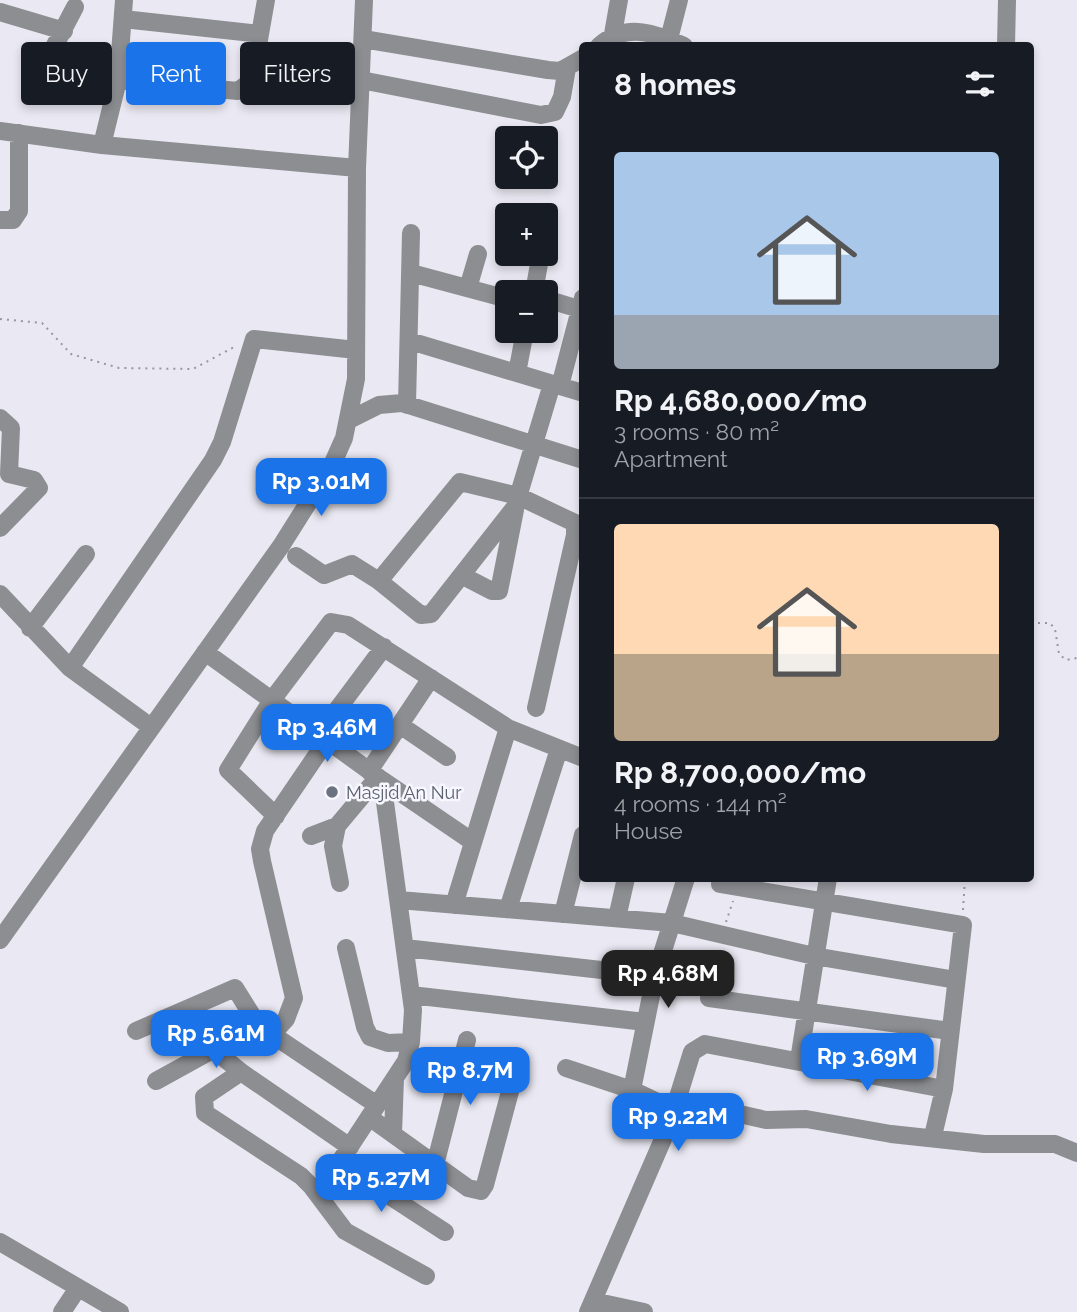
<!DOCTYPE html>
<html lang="en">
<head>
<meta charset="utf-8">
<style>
  body { margin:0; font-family:Raleway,sans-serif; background:#20242c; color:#f1f3f6; height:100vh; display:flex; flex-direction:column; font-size:26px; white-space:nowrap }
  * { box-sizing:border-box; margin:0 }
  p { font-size:23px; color:#9ea1a6 }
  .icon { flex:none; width:38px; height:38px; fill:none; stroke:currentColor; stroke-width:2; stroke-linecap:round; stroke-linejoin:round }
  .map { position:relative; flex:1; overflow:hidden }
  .drawer { position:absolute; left:579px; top:42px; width:455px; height:840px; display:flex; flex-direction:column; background:#171b24; border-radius:7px; box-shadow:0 4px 10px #0003 }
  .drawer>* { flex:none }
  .guide { position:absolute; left:21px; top:42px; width:453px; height:63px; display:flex; gap:14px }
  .fabs { position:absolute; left:495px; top:126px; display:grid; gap:14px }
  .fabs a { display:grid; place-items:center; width:63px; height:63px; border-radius:7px; background:#171b24; box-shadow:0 4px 10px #0003; font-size:35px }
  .price { position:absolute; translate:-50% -60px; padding:0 16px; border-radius:14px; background:#1a73e8; color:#fff; font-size:23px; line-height:46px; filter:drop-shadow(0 2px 4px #0008) }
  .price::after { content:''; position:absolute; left:50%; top:42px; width:21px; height:16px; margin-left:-10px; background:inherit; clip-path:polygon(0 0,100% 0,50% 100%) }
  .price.current { background:#222; color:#fff }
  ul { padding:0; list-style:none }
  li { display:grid; align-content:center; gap:14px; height:371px; padding:0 35px }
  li+li { border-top:2px solid #363941 }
  li span { display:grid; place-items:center; height:217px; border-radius:7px; color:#555 }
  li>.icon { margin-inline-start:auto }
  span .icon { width:126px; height:126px; fill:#fffc; stroke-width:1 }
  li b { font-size:30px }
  h2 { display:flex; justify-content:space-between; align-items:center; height:84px; padding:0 35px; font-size:30px }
  .chip { padding:0 24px; border-radius:7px; background:#171b24; box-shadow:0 4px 10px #0003; font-size:24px; line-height:63px }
  .chip.current { background:#1a73e8; color:#fff }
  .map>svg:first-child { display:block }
</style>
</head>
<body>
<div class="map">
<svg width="1077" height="1312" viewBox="0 0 1077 1312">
  <rect width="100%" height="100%" fill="#eae9f3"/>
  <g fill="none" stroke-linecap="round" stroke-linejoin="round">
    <!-- path -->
    <path stroke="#97969e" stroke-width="2" stroke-dasharray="2 5" stroke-linecap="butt" d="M0,319L42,323L71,354L119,368L193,369L236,346
      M1031,623H1050L1055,629L1059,654L1066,660L1077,658
      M963,910L965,878
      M726,922L733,901"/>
    <!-- minor -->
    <path stroke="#8d8e92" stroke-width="18" d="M75,7L53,49L51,54L55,65L118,80L238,91L250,82L253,74L266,0
      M0,12L64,31
      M123,19L260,34
      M613,34L619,0
      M363,39L548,70L560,71L583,58
      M669,39L679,0
      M599,46C627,22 653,33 684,46
      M1006,46L1007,0
      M361,80L541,115L555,112L562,97L567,68
      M0,131L102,145L357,168
      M102,145L118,80L124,0
      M0,220H13L19,211V133
      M411,273L508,299
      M468,288L478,254
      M534,292L539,264
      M546,299L579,309
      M410,341L583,393
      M517,373L525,331
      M560,386L583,298
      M407,405L411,233
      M0,418L11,428L9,474L34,480L39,488L0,528
      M349,420L379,405L402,403L583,460
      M296,556L324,575L352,564L379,581L421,615L431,614L515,507L552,384
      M463,576L492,591H499L515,510
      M379,581L460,482L518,496L575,523V535L536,708
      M0,594L70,668L151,727
      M30,628L86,554
      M205,652L382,780L473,842
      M70,668L213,460L222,442L254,339L356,350
      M400,725L447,757
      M319,734L384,647
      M369,771L431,678
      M276,816L228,770L272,700L331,622L348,625L508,728L583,758
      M311,836L337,826
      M340,883L333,846L337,826L378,777
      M720,884L963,925L944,1089L933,1136
      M399,900L672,923L814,956L956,980
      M454,905L508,728
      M508,909L559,749
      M563,914L583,835
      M617,918L626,878
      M0,940L281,546L332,465L344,438L356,379L357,168L364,0
      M346,948L365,1027L370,1037L388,1043L411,1042
      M405,948L655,976
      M411,995L645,1022
      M709,998L950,1031
      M136,1031L235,988L258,1025L377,1105
      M272,1034L286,1019L294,998L262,861L260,849L265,831L327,740
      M213,1049L241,1072L350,1147
      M799,1060L828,878
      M566,1068L632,1090L674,1110
      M241,1072L204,1097L205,1113L301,1176L312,1187L345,1231L426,1276
      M156,1081L258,1025
      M632,1090L655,976L686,878
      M677,1100L766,1120L806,1119L891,1134L984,1144H1055L1077,1153
      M369,1117L468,1188L481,1191L485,1185L519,1058
      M393,1134L395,1078
      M339,1163L445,1232
      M435,1165L467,1040
      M318,1195L406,1061L411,1042L413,1010L382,780
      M0,1242L120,1312
      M593,1301L644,1312
      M62,1312L78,1288
      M588,1312L670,1123L692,1052L705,1044L944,1089"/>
  </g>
  <!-- markers -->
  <circle fill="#6b7280" stroke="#f7f7ff" stroke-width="2.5" cx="332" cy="792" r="7"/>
  <g text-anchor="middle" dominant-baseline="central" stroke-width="5" stroke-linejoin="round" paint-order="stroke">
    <!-- worship labels -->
    <g font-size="18" fill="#5b616d" stroke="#f7f7ff" text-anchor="start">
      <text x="346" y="792">Masjid An Nur</text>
    </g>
  </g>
</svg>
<div class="fabs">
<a><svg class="icon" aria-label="locate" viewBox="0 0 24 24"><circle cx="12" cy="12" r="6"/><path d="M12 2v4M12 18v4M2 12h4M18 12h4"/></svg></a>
<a>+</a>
<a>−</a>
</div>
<b class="price" style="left:321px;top:518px">Rp 3.01M</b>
<b class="price" style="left:327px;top:764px">Rp 3.46M</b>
<b class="price current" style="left:668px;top:1010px">Rp 4.68M</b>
<b class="price" style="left:216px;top:1070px">Rp 5.61M</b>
<b class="price" style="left:867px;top:1093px">Rp 3.69M</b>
<b class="price" style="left:470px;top:1107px">Rp 8.7M</b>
<b class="price" style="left:678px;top:1153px">Rp 9.22M</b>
<b class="price" style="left:381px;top:1214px">Rp 5.27M</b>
<div class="guide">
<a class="chip">Buy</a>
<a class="chip current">Rent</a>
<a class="chip">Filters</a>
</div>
<section class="drawer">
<h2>8 homes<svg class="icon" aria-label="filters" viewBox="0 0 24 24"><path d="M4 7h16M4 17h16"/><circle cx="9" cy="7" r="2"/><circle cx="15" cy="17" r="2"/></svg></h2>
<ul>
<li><span style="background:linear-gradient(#a9c7e8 75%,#9aa5b1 0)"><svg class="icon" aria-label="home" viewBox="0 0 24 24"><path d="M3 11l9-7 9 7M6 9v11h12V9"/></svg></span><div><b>Rp 4,680,000/mo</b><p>3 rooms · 80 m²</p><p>Apartment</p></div></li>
<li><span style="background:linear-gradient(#ffd9b3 60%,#b9a48a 0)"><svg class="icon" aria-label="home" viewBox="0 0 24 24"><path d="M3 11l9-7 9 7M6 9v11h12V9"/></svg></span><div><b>Rp 8,700,000/mo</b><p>4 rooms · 144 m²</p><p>House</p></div></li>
</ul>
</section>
</div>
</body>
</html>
